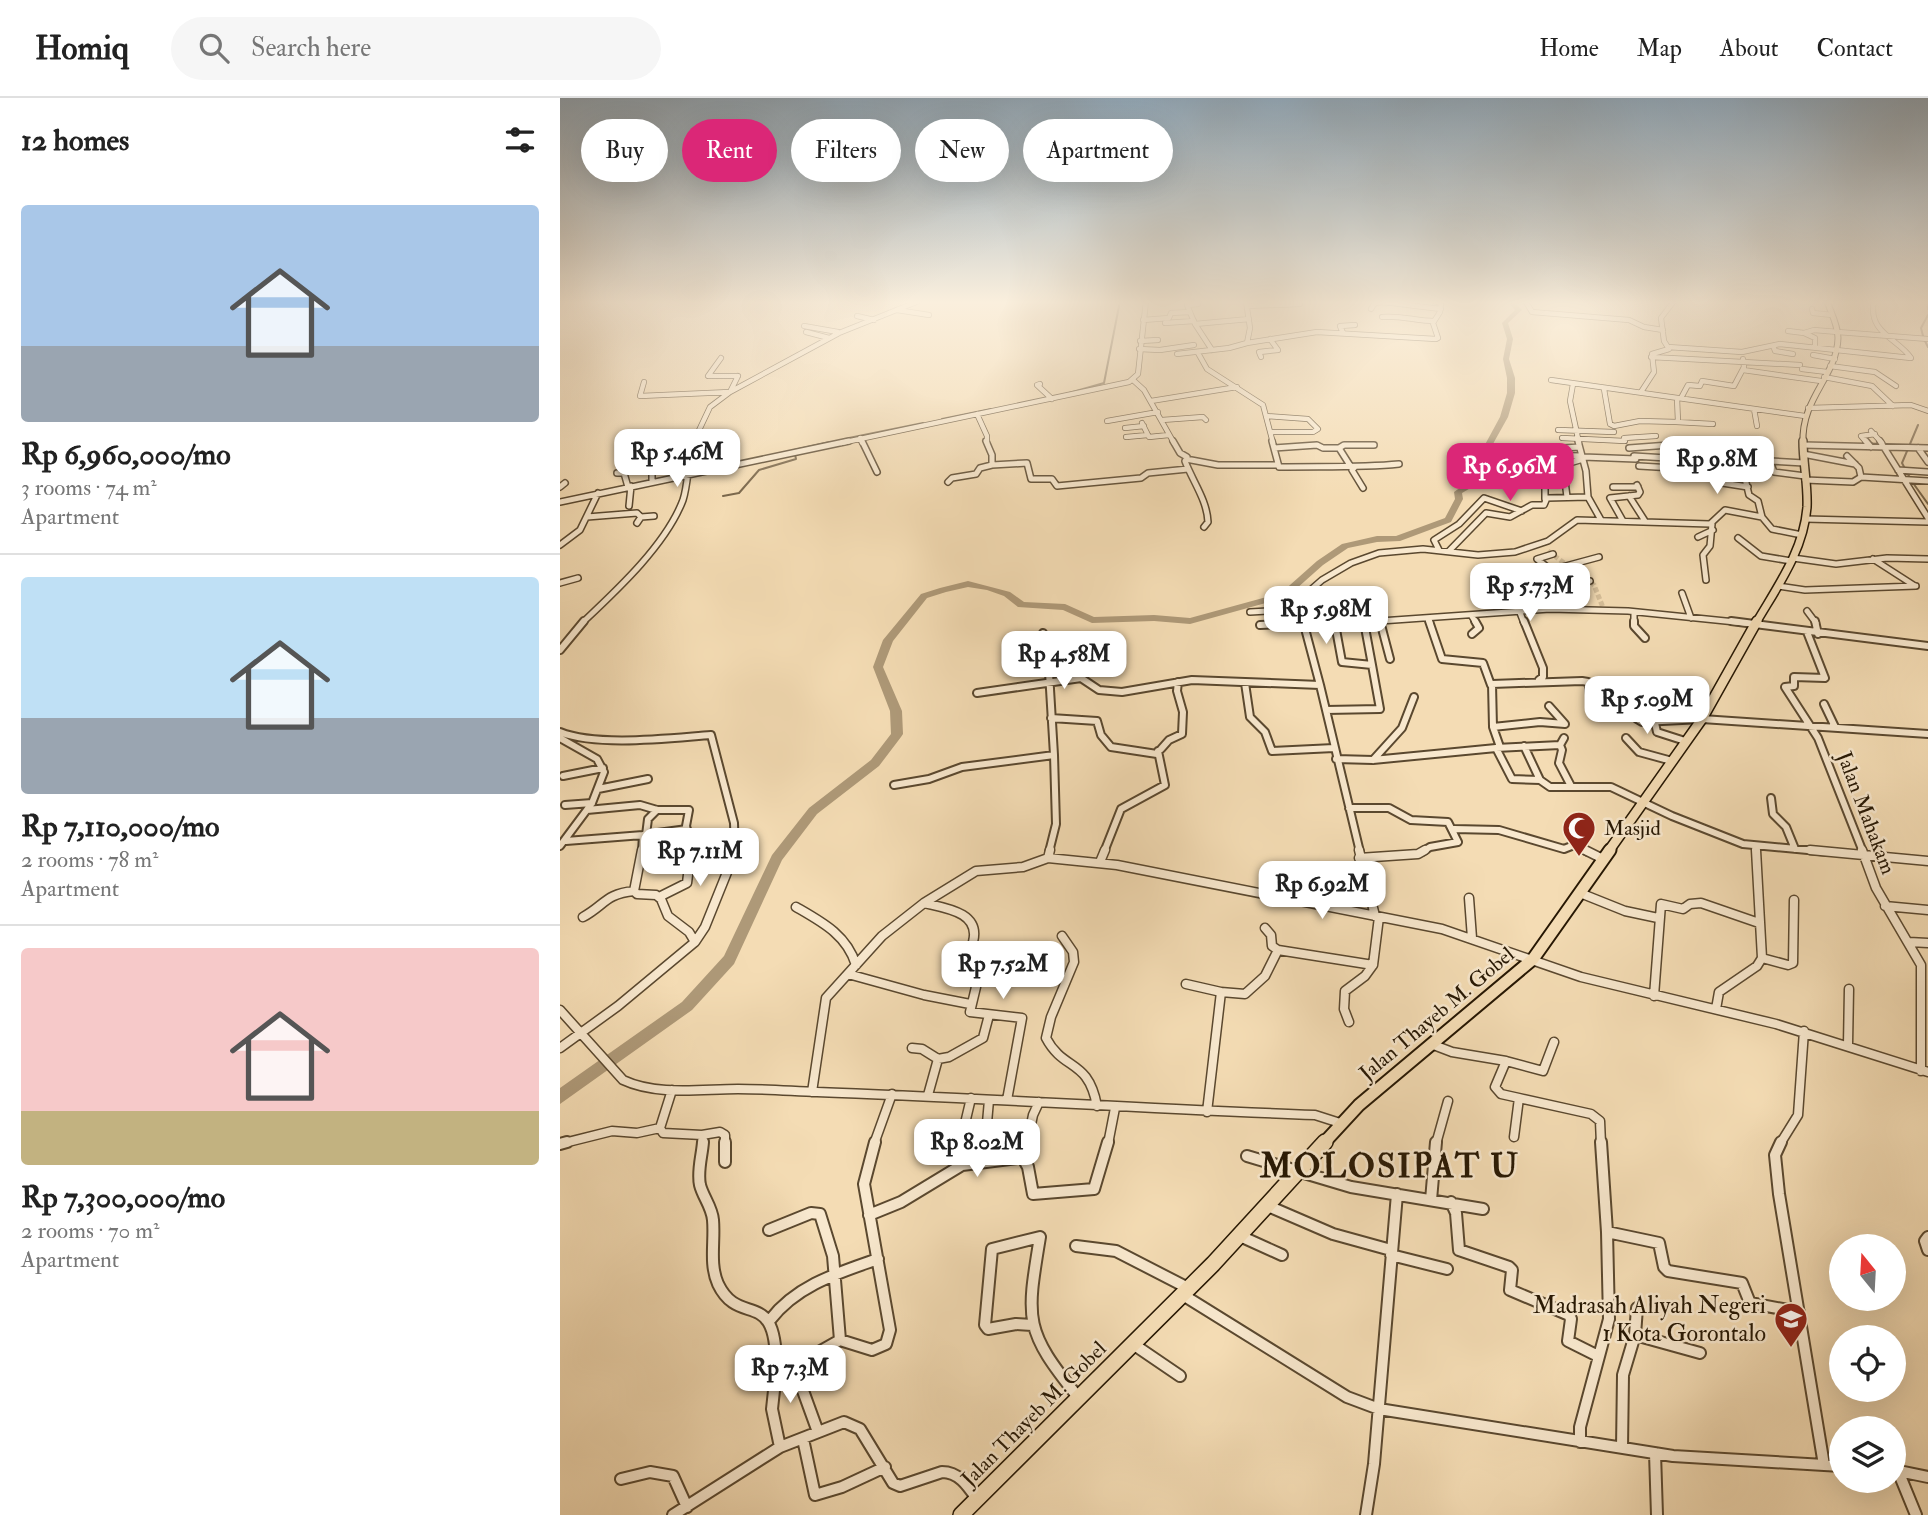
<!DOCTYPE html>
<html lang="en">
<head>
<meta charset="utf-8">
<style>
  body { margin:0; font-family:"IM FELL Double Pica",serif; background:#f6f6f6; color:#222; height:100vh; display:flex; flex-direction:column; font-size:26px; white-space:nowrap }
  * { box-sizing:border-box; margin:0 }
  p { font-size:23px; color:#767676 }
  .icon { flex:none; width:38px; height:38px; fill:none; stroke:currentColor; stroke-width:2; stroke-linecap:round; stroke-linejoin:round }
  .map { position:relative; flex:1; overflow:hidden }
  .drawer { display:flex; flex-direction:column; background:#fff; width:560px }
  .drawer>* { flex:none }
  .top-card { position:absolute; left:21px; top:21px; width:665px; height:63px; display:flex; gap:14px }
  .needle { width:46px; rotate:342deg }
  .tools { position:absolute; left:1269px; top:1136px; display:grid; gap:14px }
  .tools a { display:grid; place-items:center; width:77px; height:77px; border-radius:50%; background:#fff; box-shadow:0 7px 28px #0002; font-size:35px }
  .price { position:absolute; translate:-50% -60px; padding:0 16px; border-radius:14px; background:#fff; color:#222; font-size:23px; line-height:46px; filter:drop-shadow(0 2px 4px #0008) }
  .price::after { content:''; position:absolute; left:50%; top:42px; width:21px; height:16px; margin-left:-10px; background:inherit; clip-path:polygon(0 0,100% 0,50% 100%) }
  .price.active { background:#db2777; color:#fff }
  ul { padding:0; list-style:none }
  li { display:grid; align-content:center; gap:14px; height:371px; padding:0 21px }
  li+li { border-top:2px solid #e0e0e0 }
  li span { display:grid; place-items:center; height:217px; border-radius:7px; color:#555 }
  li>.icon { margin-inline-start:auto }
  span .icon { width:126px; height:126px; fill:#fffc; stroke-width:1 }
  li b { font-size:30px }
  h2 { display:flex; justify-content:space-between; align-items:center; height:84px; padding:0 21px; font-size:30px }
  .pill { padding:0 24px; border-radius:32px; background:#fff; box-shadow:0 7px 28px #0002; font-size:24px; line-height:63px }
  .pill.active { background:#db2777; color:#fff }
  header { display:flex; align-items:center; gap:42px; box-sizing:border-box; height:98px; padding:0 35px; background:#fff; border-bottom:2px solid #e0e0e0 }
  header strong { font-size:33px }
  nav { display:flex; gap:38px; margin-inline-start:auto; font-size:24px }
  .search { width:490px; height:63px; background:#f6f6f6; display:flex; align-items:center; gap:18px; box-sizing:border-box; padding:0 24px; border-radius:38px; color:#767676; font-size:26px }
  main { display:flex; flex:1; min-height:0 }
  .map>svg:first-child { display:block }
</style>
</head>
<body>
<header>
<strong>Homiq</strong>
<div class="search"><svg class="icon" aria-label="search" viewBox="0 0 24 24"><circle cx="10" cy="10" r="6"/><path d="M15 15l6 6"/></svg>Search here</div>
<nav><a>Home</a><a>Map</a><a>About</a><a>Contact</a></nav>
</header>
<main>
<section class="drawer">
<h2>12 homes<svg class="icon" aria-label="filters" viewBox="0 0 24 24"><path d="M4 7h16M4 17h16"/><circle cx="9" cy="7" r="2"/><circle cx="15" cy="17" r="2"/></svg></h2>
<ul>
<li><span style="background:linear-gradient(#a9c7e8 65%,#9aa5b1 0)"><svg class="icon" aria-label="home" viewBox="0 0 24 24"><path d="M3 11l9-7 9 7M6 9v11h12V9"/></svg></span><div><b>Rp 6,960,000/mo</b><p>3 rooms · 74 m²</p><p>Apartment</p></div></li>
<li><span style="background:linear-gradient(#bfe0f5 65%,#9aa5b1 0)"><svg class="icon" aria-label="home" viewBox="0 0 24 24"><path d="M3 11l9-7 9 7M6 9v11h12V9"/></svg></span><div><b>Rp 7,110,000/mo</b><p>2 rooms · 78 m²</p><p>Apartment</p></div></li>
<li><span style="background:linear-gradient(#f6c9c9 75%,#c2b280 0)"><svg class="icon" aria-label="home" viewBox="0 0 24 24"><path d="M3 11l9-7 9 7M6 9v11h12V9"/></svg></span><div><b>Rp 7,300,000/mo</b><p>2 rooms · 70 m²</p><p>Apartment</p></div></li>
</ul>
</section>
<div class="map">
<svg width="1368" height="1417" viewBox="0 0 1368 1417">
  <rect width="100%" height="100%" fill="#f4dcb4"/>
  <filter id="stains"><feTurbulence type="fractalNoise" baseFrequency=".00286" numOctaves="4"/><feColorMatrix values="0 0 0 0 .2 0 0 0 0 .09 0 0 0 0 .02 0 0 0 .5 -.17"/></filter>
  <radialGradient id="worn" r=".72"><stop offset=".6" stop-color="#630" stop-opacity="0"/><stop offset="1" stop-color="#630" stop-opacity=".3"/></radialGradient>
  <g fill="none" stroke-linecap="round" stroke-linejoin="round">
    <!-- stream -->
    <path stroke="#786549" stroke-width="2" d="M1368,207V211
      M1363,238L1361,230L1368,217
      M1365,243L1368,249
      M509,295L544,285L560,203
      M382,321L431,311
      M289,340L363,325
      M1350,380L1342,365L1358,327
      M1353,385L1368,406
      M163,398L179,395L199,372L236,361L234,352L270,344"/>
    <!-- river -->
    <path fill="#ae9978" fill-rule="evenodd" d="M947,203H953L962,212L948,225L953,241L949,261L955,280V295L948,319L929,353L934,357L914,388L902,395L903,401L891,424L840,443L817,444L788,450L763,467L727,499L630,526L594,523L532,525L503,512L458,509L444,498L427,492L408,489L386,494L367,500L333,543L323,569L342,613L343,636L341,639L319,668L257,716L222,762L174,866L132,912L0,1006V990L122,904L164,858L212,757L249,710L311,662L331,636L330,613L313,569L323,542L361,496L380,490L408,483L450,494L464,504L505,506L534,519L594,517L630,520L721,495L757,463L782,446L817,438H836L885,420L895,401L894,394L908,384L926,358L921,354L940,319L947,295V280L943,261L947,241L942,225L955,212Z"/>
    <!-- minor-tunnel -->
    <path stroke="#d5be99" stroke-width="5" stroke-dasharray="5 2.5" stroke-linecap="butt" d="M988,453L1034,487L1044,512"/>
    <defs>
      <path id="minor-far4" d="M966,204L972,214L1069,222L1084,229L1103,232
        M638,206L627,207L635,226L689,221
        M687,208L740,206
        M811,211L815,205L823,204L881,211
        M1252,211L1253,215L1272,217
        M337,212L369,217
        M297,218L314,222
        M822,219C840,217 856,223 874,223
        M583,222L609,220L611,215L630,214
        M605,225L634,223
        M635,226L652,252
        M244,228L278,234
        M1228,233L1244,235
        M246,234L269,240
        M1278,234L1368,241
        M783,235L780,228L795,227
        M1244,235L1254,232L1278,234
        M1244,235L1255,240V248
        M580,243L598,242
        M687,245L757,234L876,241L878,240L873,225L880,214L881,205L874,203
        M1108,249L1182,254L1220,246L1351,260C1339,241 1307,235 1314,203
        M1214,250L1215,253L1233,256
        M579,251L600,252L634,247
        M638,255L647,271L703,307L713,345
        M617,256L669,250L687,245L690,230L686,203
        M1253,257L1275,261
        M701,259L699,254L718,252L710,241
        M1091,259L1240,267
        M161,260L148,278H178
        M1270,268L1315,274L1336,288
        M1242,271L1267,274
        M1183,272L1261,283
        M1264,279L1312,288L1333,308
        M573,282L584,292L614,345
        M991,282L1245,318
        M84,284L80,298L170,294L178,278
        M480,286L477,287L492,301
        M1013,286L1010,303L1019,345
        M1044,291L1050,326L1054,328L1080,323L1118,324L1117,300
        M1081,294L1094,274L1092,256L1109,251L1104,243L1101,220L1114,203
        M1121,300L1128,287L1140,288L1142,283L1174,288L1184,269L1183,261
        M591,303L677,289
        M1248,310L1351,307L1368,313
        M1194,311L1197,328
        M417,316L427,338V345
        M706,318L748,321L758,331L753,334H711
        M602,322L643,319L646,322
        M547,323L598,314
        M1116,324L1153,326
        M582,325L589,339L609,337
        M565,330L584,328
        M998,332L1054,334
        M1311,333L1322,345
        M566,339L588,337
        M300,340L302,345
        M1002,340L1065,343L1064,340L1096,338
        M133,345L150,309L170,294L279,235L359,203
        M281,345L569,284L578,276L586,203
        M1307,345L1301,338L1315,336"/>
      <path id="minor-far3" d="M302,343L317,374
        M613,343L620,355L627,359L625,363C633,384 647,402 648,424L644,429
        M712,343L719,369C759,368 799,370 839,366
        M1306,343L1311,349
        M1320,343L1368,420
        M1243,347L1368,350
        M714,350L757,347L763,350H779L791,369
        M779,350L784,347H814
        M1069,350L1109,347
        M1358,350L1368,364
        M1243,356L1295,366
        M959,357L1022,358
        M1007,358L1004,350L1019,349
        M1074,358L1140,362
        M1287,358L1299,370L1301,379
        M1023,359L1076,361
        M626,361L658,367H718
        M950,365L985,366V401
        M1244,365L1210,363L1214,374L1245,378
        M985,366L1003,367L1007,399
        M432,367L467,365L471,381H492L497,388L581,380L588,375L628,371
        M1003,367L1023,361
        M1079,368L1183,374
        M795,369L792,372L803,390
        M92,372V384
        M1150,372L1156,384L1188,389
        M1338,372L1368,374
        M57,375H64L68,389
        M1245,382L1293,384L1301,379L1368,383
        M388,384L392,380L416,376L420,370L432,367V357L426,343
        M0,389L5,385
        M1053,389H1078
        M1069,398L1085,423
        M1028,399L1041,422
        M0,404L289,343
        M69,408L71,388
        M27,419L77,415L81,419L77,425
        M81,419L94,418
        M1202,419L1212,431L1242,437
        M1245,421L1368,424
        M1063,423L1050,400L1078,397L1080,394L1077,387
        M1138,439L1153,432
        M1178,440L1201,458L1231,463
        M0,447L20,432L38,395
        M879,452L874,442L899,426L924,400L962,413
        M889,453L926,415L950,419L972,407H984L987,400L1028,399L1026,373L1018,343
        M993,456L977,461L1011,488L1030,483
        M1233,460L1276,466L1327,460L1368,461
        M1313,461L1355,488
        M991,472L1039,459
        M1146,482L1143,457L1150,448L1152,426
        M0,485L18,480
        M1218,488L1245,492L1356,488
        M1122,495L1131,520
        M959,512L964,525
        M1247,513L1256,525
        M690,514L740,511
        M1074,515V525
        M911,517L916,525
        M868,520L870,525
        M22,525C56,493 106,447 123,402C129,383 127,363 134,343
        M744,525L740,511L746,496L762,482L791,465L819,455L863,451L918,457L955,454L988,443L1017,422L1150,426L1165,412L1202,419L1198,403L1189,397L1182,368
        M792,525L990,511L1068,513L1185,525"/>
      <path id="minor-far2" d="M743,523L760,587
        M820,523L830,561
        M869,523L882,561L923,565L931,587
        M964,523L983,570V579L979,582
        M1074,523V528L1085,540
        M1171,523L1368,548
        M1255,523L1258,536
        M775,526L782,564L812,567L804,524
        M700,527L744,525
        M744,528L815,523
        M1247,534L1265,580L1234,579V588L1225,589L1258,640L1303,754
        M483,535L488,558L494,657
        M912,536L919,530L915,523
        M0,552L24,523
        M685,585L690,619L705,634L712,653L774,650
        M1029,589L1032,612
        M1072,594L1077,621L1082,624L1142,621L1368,636
        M417,595L521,580L539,592L562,594L632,582L760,587L800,754
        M1264,606L1275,629
        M766,612L820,611L812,567
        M491,620L537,623L541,637L551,649L597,656
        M1095,625L1097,634L1125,643
        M933,629L980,624L1005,626L989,608
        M0,634C37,649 110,640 151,637L174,725L175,754
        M0,640L37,661L44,674L32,705L0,748
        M1066,640L1079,654L1112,663
        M1000,647L1002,652L999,665L1011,688
        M964,648L980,682
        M940,649L933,629L932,586L1022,583L1028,584L1029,589L1087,596
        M936,650L1000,647L1004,640
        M601,651L609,642L622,636L623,614L617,593L618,584
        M776,661L813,662L936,650L952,681L980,682L990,689H1051L1112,718L1183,746L1269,754
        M813,662L842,630L854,599
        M3,678L43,670
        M334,687L369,681L402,669L494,657L496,726L489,754
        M38,691L88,681
        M1211,700L1213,716L1226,729L1235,751
        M5,707L32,705
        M789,710H829L851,722L888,724L898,744L870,749L862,754
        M27,712L80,707L97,712H129L126,728L131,749L176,740
        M894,731L939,732L1004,751L1014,747L1028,754
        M83,737L127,731
        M86,737L88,721L97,712
        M6,743L83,737L82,754
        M1196,748V754
        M130,754L131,749
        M544,754L561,711L605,687L598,653"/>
      <path id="minor-far1" d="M799,752L815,818
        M1025,752L1043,761
        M1250,752L1368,763
        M1302,752L1316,790L1361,867V973
        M488,760L490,752
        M799,760L858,756L865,752
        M540,764L545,752
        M74,793L82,752
        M1020,795L1065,813L1098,820
        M101,798L127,785L131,752
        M909,800L912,840
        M364,805C385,810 421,814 413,844C412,851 407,858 405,865L416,889L410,914L462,920L447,1002
        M1325,808L1368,812
        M236,809C262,824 287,837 296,867
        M705,830L711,837L712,848L718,852
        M502,838L513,854L514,864L491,919L486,940C504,974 528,960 537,1008
        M135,844L145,829L176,752
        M1349,844L1368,845
        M1202,860L1228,867L1233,865L1234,802
        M288,876L364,897L410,906
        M626,886L661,894L647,1014
        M661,894L685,896L705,878L718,852L813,867L819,819
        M1094,898L1101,806L1123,811L1130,806L1141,805L1199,825
        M1156,911L1159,894L1197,868L1202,860L1196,752
        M0,912L63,982C97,998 141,991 178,991C204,991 231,993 257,994C423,1000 589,1011 755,1017L780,1025
        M789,924L784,911L785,893L805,878L813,867
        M871,946L892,954L946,963L935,989L941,996L959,1000L954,1039
        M1288,947L1289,891
        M0,950L58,908L135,844L129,834L108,818L101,801L96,797L77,796L74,793C45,796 45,807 23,819
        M352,950L362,951L378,961L389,959L423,940L429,917
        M946,963L983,973L994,944
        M112,992L100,1030L103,1035L142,1037L143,1046
        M252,994L266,900L322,838L364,805L416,773L463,769L488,760L557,767L882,831L1021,879L1216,926L1368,974
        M368,997L378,961
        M959,1000L1031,1016L1040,1023L1041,1046
        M429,1002L427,1025L440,1027L444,1032L443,1046
        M403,1034L411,1000
        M142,1037L160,1034L165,1037V1046
        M0,1046L52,1033L77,1035L100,1030
        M314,1046L332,996
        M467,1046L473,1017L479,1004
        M548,1046L555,1010
        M876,1046L888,1003
        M1220,1046L1238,1017L1244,933"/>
      <path id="minor" d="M143,1044C142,1058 137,1073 140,1087C143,1099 152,1109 153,1122C155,1143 149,1166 158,1186C180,1232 218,1185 216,1274L234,1268L280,1242
        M165,1044V1064
        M1041,1044L1047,1134L1099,1145L1104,1169L1108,1173L1182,1185L1190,1205L1239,1214
        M1221,1044L1215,1057L1219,1096L1264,1367
        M0,1046L7,1044
        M400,1052L402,1067
        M687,1058L791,1089L923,1111
        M463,1060L468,1069L473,1096L534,1091L548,1044
        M442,1062L464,1059L467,1044
        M871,1102L876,1044
        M891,1104L896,1115L899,1152L949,1169L952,1172L950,1192L1009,1217L1011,1221L1008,1243L1038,1258
        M708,1108L773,1136L831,1152
        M309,1117L341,1104L402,1067L442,1062L443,1044
        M209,1132L251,1115L260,1116L273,1158L280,1242L312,1252L326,1246L330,1232L304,1086L315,1044
        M680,1138L722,1157
        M1368,1139L1365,1143L1368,1152
        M516,1148L556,1153L628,1190
        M831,1157L887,1171
        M623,1197L787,1299L819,1311L1113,1358L1281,1368
        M210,1222C237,1187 278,1175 318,1161
        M472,1227L456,1226L428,1231L425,1227L432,1151L480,1139C466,1223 464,1232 518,1299
        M1075,1237L1140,1255
        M573,1246L620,1278
        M234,1268L258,1334
        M216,1274L212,1311L220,1349
        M243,1341L255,1397L282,1389L325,1369
        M1020,1344V1329L1049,1221L1047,1134
        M1062,1350L1063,1277L1075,1237L1077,1210
        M1095,1355L1097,1417
        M1334,1372L1368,1379
        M1338,1373L1356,1417
        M61,1381L90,1374L113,1378L127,1409
        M113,1417L220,1349L284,1324L300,1331L333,1385L340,1388L382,1374C399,1374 408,1388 417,1401
        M806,1417L814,1366L837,1096"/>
      <path id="major-far4" d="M1243,345C1241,300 1277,278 1278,240C1278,227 1271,215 1267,203"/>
      <path id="major-far3" d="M1196,525C1217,489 1244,452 1247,409C1248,387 1243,365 1243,343"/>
      <path id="major-far2" d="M1048,754L1142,621L1197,523"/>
      <path id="major-far1" d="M763,1046L799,1007L973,861L1050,752"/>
      <path id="major" d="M401,1417L653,1166L765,1044"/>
    </defs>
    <!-- minor-far4 casing -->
    <use href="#minor-far4" stroke="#5a482f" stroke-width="6"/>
    <!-- minor-far3 casing -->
    <use href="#minor-far3" stroke="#5a482f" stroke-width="8"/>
    <!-- minor-far2 casing -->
    <use href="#minor-far2" stroke="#5a482f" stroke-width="10"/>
    <!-- minor-far1 casing -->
    <use href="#minor-far1" stroke="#5a482f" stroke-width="11"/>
    <!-- minor casing -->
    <use href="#minor" stroke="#5a482f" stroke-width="14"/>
    <!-- major-far4 casing -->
    <use href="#major-far4" stroke="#261703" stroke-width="7"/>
    <!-- major-far3 casing -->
    <use href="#major-far3" stroke="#261703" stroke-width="10"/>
    <!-- major-far2 casing -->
    <use href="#major-far2" stroke="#261703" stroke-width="12"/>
    <!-- major-far1 casing -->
    <use href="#major-far1" stroke="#261703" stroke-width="15"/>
    <!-- major casing -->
    <use href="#major" stroke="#261703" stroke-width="18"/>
    <!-- minor-far4 -->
    <use href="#minor-far4" stroke="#f8e8ce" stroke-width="4.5"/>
    <!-- minor-far3 -->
    <use href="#minor-far3" stroke="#f8e8ce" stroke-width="5"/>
    <!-- minor-far2 -->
    <use href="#minor-far2" stroke="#f8e8ce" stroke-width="6"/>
    <!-- minor-far1 -->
    <use href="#minor-far1" stroke="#f8e8ce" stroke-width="8"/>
    <!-- minor -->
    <use href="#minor" stroke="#f8e8ce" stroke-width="10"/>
    <!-- major-far4 -->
    <use href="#major-far4" stroke="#f4dcb4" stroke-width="5"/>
    <!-- major-far3 -->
    <use href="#major-far3" stroke="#f4dcb4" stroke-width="7"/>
    <!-- major-far2 -->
    <use href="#major-far2" stroke="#f4dcb4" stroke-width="9"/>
    <!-- major-far1 -->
    <use href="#major-far1" stroke="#f4dcb4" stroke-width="11"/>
    <!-- major -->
    <use href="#major" stroke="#f4dcb4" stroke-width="15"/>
  </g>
  <!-- sky -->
  <linearGradient id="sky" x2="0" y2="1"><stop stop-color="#91a9bb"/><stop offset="0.51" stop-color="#faefdd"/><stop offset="1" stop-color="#faefdd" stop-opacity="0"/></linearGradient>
  <rect width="1368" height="401" fill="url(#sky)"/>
  <!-- icons -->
  <defs>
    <symbol id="mosque-pin" viewBox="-11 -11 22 30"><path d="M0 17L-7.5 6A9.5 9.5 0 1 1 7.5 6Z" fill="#8f2418" stroke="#f8e8ce"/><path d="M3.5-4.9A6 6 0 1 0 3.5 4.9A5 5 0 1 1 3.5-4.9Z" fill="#fff"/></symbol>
    <symbol id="school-pin" viewBox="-11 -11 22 30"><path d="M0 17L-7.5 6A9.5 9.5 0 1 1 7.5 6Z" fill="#8f2418" stroke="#f8e8ce"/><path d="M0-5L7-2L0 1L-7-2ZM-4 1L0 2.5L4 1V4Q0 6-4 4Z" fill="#fff"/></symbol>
  </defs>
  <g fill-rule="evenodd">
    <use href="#mosque-pin" x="1000" y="711" width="38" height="52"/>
    <use href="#school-pin" x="1212" y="1202" width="38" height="52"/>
  </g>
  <g text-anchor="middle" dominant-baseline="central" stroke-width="5" stroke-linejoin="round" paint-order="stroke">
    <!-- street labels -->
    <g font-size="21" fill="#261703" stroke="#f8e8ce">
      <text transform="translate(1306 715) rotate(69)">Jalan Mahakam</text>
      <text transform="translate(877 916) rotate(-40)">Jalan Thayeb M. Gobel</text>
      <text transform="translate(474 1316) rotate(-45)">Jalan Thayeb M. Gobel</text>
    </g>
    <!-- poi labels -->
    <g font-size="21" fill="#261703" stroke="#f8e8ce" text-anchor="start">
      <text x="1044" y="730">Masjid</text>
    </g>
    <!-- near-poi labels -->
    <g font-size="24" fill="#261703" stroke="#f8e8ce" text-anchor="end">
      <text x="1206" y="1207">Madrasah Aliyah Negeri<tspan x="1206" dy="28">1 Kota Gorontalo</tspan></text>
    </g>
    <!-- near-district labels -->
    <g font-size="33" font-weight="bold" letter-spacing="2" fill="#261703" stroke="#f8e8ce">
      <text x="830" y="1068">MOLOSIPAT U</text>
    </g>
  </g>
  <rect width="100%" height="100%" filter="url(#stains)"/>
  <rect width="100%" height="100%" fill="url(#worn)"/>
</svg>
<div class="tools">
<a><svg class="needle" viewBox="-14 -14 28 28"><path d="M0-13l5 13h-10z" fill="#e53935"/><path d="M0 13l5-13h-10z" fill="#767676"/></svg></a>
<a><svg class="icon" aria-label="locate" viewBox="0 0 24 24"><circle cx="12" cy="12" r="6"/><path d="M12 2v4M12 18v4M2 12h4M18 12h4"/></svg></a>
<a><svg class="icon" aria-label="layers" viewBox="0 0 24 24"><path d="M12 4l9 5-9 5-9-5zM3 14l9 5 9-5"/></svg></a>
</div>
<b class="price" style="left:117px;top:391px">Rp 5.46M</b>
<b class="price" style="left:1157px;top:398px">Rp 9.8M</b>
<b class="price active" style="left:950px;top:405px">Rp 6.96M</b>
<b class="price" style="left:970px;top:525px">Rp 5.73M</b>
<b class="price" style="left:766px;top:548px">Rp 5.98M</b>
<b class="price" style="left:504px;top:593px">Rp 4.58M</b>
<b class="price" style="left:1087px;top:638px">Rp 5.09M</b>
<b class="price" style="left:140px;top:790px">Rp 7.11M</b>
<b class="price" style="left:762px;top:823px">Rp 6.92M</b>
<b class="price" style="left:443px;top:903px">Rp 7.52M</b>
<b class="price" style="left:417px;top:1081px">Rp 8.02M</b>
<b class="price" style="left:230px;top:1307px">Rp 7.3M</b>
<div class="top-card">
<a class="pill">Buy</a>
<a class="pill active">Rent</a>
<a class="pill">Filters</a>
<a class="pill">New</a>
<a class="pill">Apartment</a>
</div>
</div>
</main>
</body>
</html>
